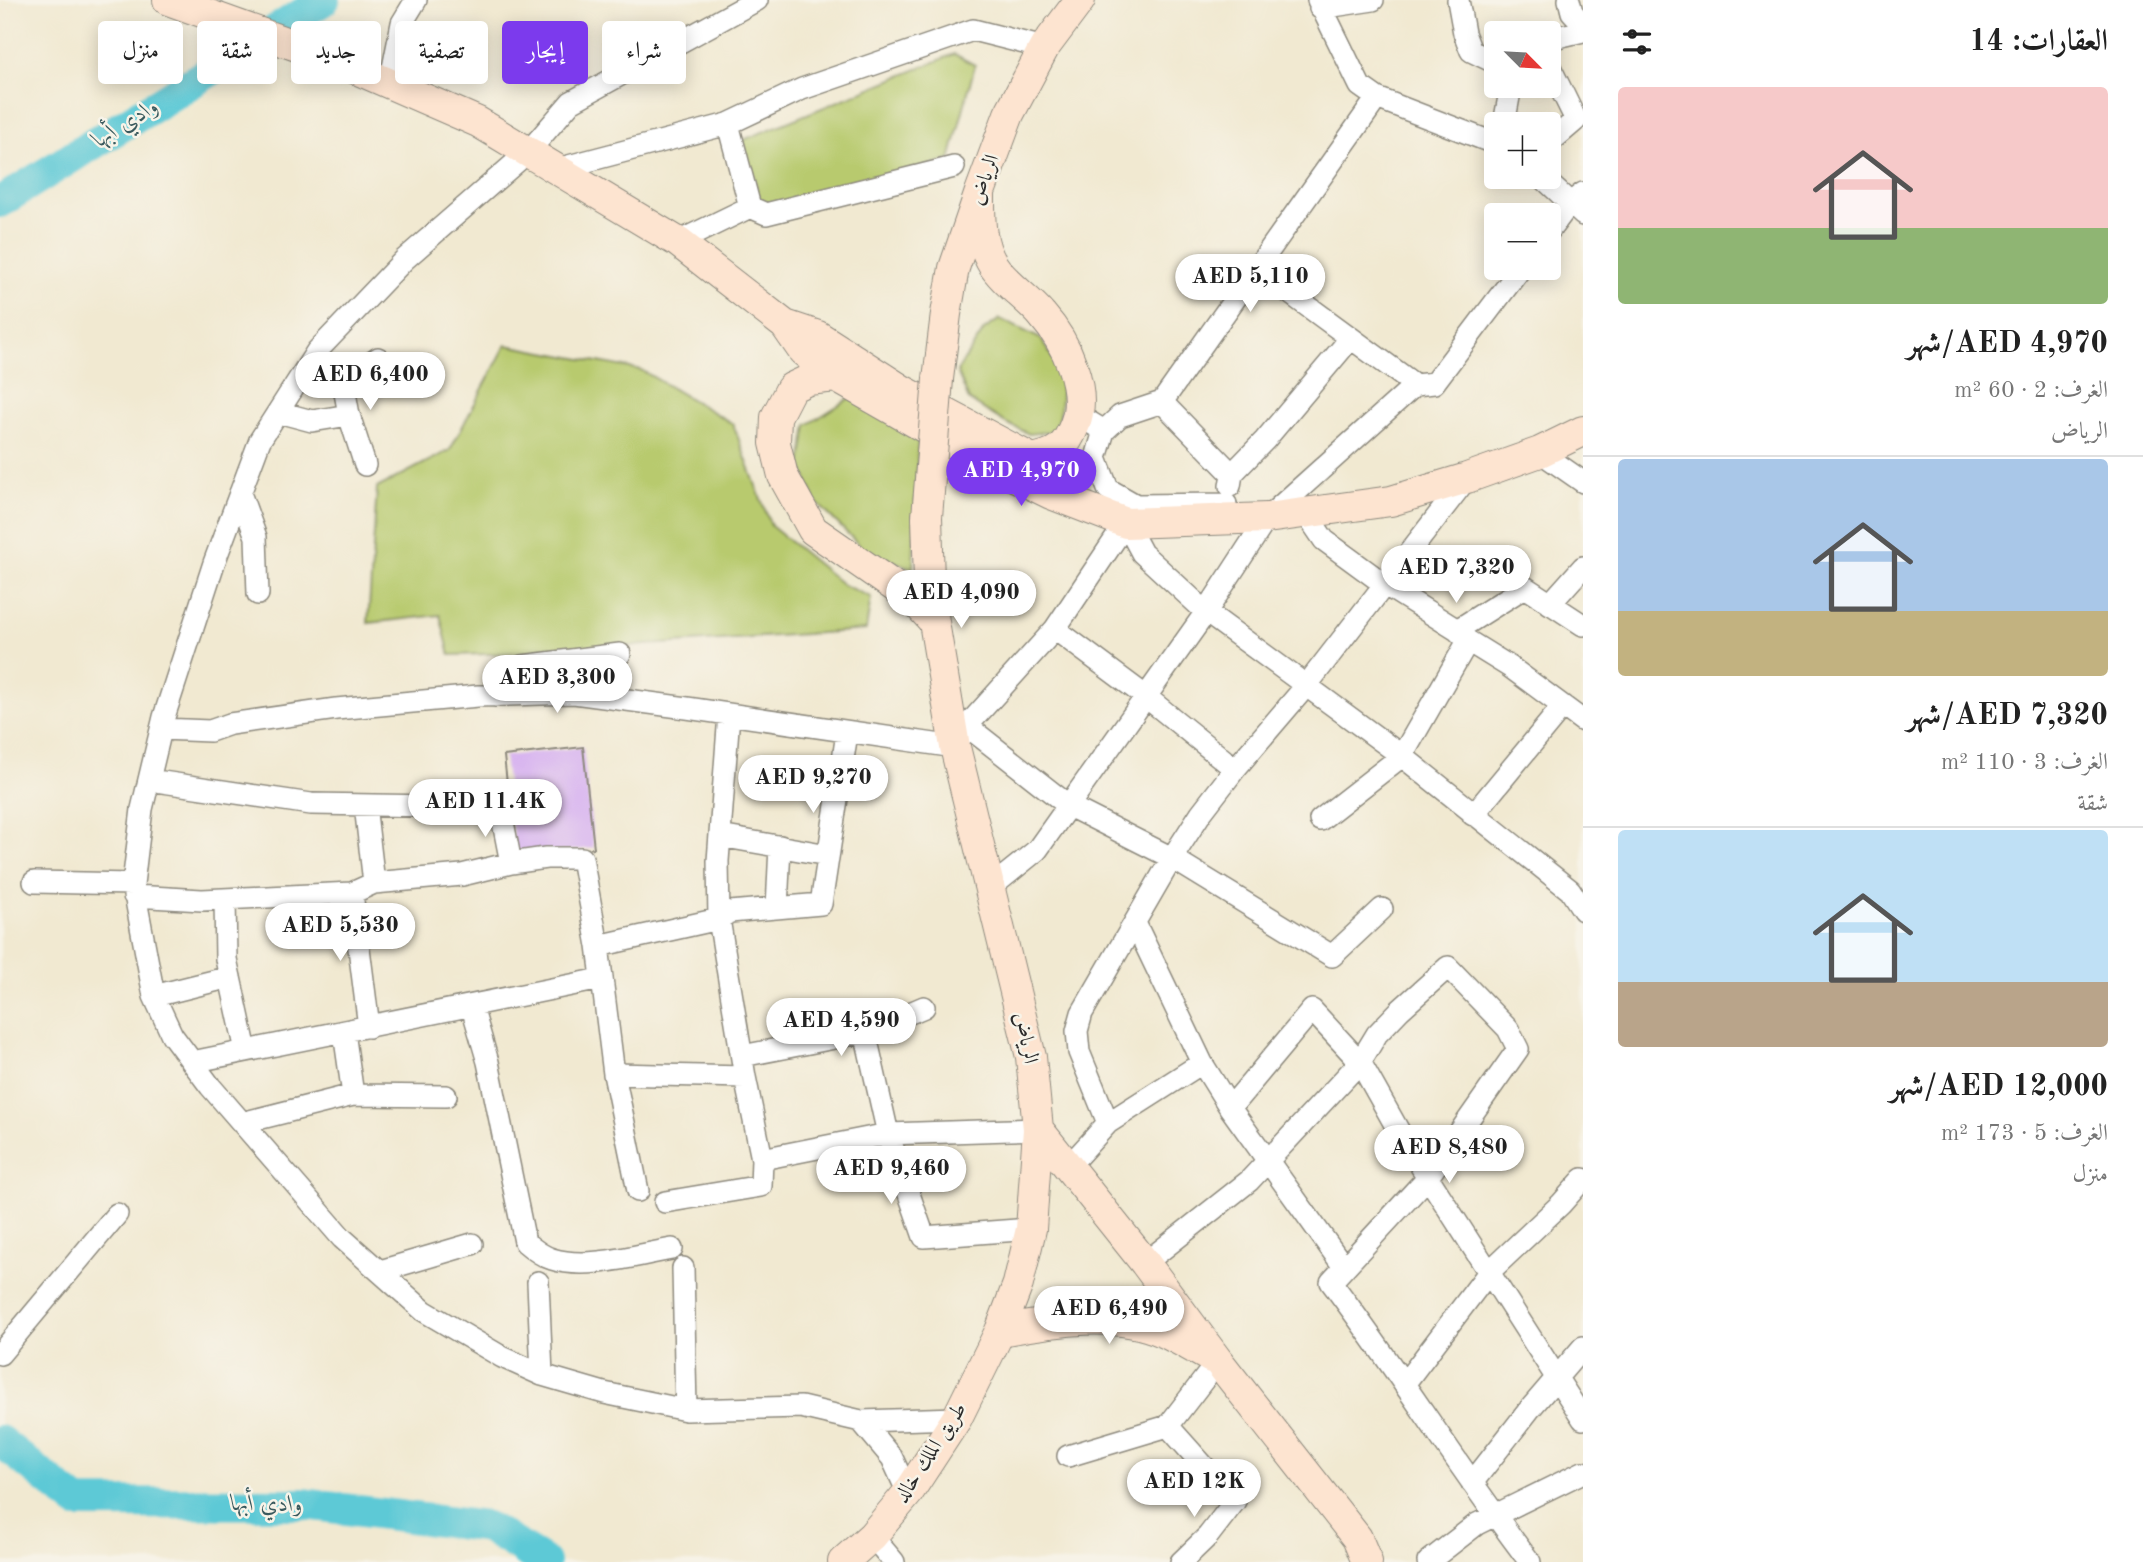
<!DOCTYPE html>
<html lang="ar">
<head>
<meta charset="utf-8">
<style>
  body { margin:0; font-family:"Old Standard TT",Amiri,serif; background:#f6f6f6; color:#222; direction:rtl; height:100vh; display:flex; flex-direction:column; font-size:26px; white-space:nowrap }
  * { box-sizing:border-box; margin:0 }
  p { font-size:23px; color:#767676 }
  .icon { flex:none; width:38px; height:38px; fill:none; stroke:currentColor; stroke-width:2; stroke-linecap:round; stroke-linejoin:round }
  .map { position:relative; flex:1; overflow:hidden; direction:ltr }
  .panel { display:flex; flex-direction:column; background:#fff; width:560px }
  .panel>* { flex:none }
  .banner { position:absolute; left:21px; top:21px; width:665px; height:63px; direction:rtl; display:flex; gap:14px }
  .needle { width:46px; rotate:114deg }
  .buttons { position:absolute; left:1484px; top:21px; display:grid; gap:14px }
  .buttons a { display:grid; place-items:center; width:77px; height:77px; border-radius:7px; background:#fff; box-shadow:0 4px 18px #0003; font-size:35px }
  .price { position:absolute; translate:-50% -60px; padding:0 16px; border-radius:24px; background:#fff; color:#222; font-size:23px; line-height:46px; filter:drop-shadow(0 2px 4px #0008) }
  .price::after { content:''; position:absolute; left:50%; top:42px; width:21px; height:16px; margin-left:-10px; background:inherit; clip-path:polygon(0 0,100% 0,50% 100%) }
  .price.on { background:#7c3aed; color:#fff }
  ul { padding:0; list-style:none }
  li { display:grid; align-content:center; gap:14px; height:371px; padding:0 35px }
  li+li { border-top:2px solid #e0e0e0 }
  li span { display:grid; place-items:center; height:217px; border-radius:7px; color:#555 }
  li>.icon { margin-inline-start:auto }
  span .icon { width:126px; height:126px; fill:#fffc; stroke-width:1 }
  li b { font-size:30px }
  h2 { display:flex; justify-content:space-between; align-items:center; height:84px; padding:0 35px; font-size:30px }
  .tag { padding:0 24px; border-radius:7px; background:#fff; box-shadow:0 4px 18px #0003; font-size:24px; line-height:63px }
  .tag.on { background:#7c3aed; color:#fff }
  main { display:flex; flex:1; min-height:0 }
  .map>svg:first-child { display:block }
</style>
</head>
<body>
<main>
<section class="panel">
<h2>العقارات: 14<svg class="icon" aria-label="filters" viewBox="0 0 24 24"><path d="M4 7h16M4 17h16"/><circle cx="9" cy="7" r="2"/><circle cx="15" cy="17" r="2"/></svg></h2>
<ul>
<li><span style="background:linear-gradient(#f6c9c9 65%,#8fb573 0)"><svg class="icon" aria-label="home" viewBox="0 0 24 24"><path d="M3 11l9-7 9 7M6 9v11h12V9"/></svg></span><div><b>AED 4,970/شهر</b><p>الغرف: 2 · 60 m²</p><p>الرياض</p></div></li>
<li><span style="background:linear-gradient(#a9c7e8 70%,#c2b280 0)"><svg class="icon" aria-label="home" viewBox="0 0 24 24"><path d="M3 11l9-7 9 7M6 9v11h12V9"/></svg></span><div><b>AED 7,320/شهر</b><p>الغرف: 3 · 110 m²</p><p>شقة</p></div></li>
<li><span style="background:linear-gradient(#bfe0f5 70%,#b9a48a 0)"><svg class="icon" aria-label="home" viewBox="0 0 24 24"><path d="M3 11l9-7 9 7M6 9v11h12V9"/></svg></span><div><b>AED 12,000/شهر</b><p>الغرف: 5 · 173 m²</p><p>منزل</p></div></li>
</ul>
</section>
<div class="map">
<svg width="1583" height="1562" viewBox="0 0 1583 1562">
  <rect width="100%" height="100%" fill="#f7f3e8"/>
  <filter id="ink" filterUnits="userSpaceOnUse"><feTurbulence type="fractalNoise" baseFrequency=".0143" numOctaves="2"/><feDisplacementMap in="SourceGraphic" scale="14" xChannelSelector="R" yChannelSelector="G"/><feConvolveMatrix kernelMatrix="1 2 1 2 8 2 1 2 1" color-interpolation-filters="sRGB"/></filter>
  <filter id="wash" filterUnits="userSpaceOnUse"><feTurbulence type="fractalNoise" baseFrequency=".00686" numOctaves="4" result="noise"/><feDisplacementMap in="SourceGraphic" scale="28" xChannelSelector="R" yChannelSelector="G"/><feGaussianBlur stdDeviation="1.57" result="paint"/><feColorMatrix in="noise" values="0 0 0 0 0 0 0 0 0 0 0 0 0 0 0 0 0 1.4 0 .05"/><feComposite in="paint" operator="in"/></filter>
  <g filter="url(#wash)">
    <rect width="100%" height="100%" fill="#f1e9d1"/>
    <!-- green -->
    <path fill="#b8ca6e" stroke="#727a4c" stroke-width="2" d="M954,54L975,65L950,160L762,208L743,140Z
      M1000,319L1041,339L1062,374L1060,416L1053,431L1029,434L1006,423L969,400L957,371L984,330Z
      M506,345L641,370L733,424L771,526L843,585L871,597L866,630L527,653L450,655L440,615L368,623L377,488L450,450Z
      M850,398L918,438L913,569L864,550L816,502L801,465L807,425Z"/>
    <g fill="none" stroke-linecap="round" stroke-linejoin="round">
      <!-- river -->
      <path stroke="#5dc9d6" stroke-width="32" d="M0,202L324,0
        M0,1441L77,1503L305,1504L487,1527L544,1562"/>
    </g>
    <g id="blocks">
      <!-- building -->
      <path fill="#d3aaf1" d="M583,747L594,848L515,857L504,756Z"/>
    </g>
  </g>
  <g filter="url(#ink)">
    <use href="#blocks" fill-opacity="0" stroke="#8e8a7e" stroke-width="2"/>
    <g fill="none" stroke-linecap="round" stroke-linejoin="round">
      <defs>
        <path id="street" d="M757,0L571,102L529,151L405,259L317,351L260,440L214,563L164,717L142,809L133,884L154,996L172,1035L210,1086L342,1238L424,1311L502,1357L542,1375L604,1393L686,1410L801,1407L861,1421
          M1318,0L1360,86L1377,98L1496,144
          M1458,0L1464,33L1471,51L1496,63
          M1569,0L1572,12L1583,24
          M1320,8L1373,0
          M1549,39L1583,31
          M1549,65L1576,120L1549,143
          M390,83L402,23L416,0
          M728,124L750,207
          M1504,124L1511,86
          M557,169L728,124L802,89L973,30L1044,48
          M1542,177L1583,215
          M1549,231L1570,203L1583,193
          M678,242L750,207L766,214L954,167
          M1257,269L1415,385L1434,383L1521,268
          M1162,402L1232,474L1230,486
          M278,412L312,421L349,415
          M1078,415L1104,431L1120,416L1162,402L1377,98
          M1104,431L1096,458L1108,489L1136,505L1226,504
          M1540,452L1583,482
          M365,465L349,415L344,387L348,379L378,358
          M1232,474L1265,440L1350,339
          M240,493L256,537L258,594
          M1305,512L1324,540L1384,584L1457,630L1468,641L1510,667L1583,721
          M1550,604L1583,567
          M1055,629L1145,696L1235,769
          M1457,630L1525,587L1583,625
          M496,696L501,681L522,666L620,654
          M967,726L1069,806L1172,858L1332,956L1382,909
          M161,729L210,731L230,724L336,709L478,696L574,693L687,708L955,747L967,726L1055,629L1126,523L1142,553L1206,612L1402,756L1468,641
          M149,780L311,804L500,807L511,863
          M365,805L374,883
          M1473,815L1563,706
          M1320,820L1402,756L1570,890L1583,910
          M720,836L828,855
          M34,882L133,884
          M990,888L1037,850L1206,612L1267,518L1415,385
          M352,893L369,1027
          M134,896L202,900L352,893L374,883L462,875L511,863L546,858H582L598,946L614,1074L638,1191
          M225,899L226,959L246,1051
          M777,908L780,846
          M1135,923L1202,1063L1230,1108L1344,1267
          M598,946L719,919L718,861L729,714
          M154,996L230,977
          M472,1007L488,1062L525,1242C533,1249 542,1256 552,1259C587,1270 637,1255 672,1249
          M344,1032L353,1095
          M865,1032L888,1134L924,1237L1031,1229
          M742,1056L865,1032L924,1007
          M192,1062L601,979
          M614,1074L745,1077
          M1230,1108L1312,1010L1360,1062L1401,1135L1583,1419
          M242,1123L353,1095L446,1096
          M1108,1123L1079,1052L1077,1031L1082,1013L1172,858L1201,813L1235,769L1306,686L1467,478
          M762,1159L745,1077L719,919L730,912L821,904L847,733
          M1067,1168L1108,1123L1202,1063
          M665,1202L761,1186L762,1159L888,1134L1038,1129
          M1145,1263L1249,1181L1360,1062L1377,1034L1400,1010L1448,967L1508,1029L1518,1049L1428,1177L1331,1282C1400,1373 1460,1471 1530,1562
          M683,1268L686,1410
          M380,1271L472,1244
          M538,1282L542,1375
          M0,1354L117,1214
          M1405,1383L1489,1272L1561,1204L1583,1179
          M1168,1426L1235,1501L1208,1536L1181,1562
          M1068,1456L1168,1426L1218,1361
          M1472,1483L1529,1410L1583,1347
          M908,1493L892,1458L861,1421L957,1418
          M872,1536L894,1562
          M1428,1562L1477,1524L1583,1472"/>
        <path id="secondary" d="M168,0L333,59L478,122L678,242L785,325L803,351L836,377L983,461L1051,494L1126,523L1267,518L1391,501L1467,478L1540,452L1583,431
          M785,325L818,336L902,390L1032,459C1057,454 1066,448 1075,424C1088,389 1066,342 1042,315C1028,298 1005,284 993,265C979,242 980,218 980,192
          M836,377L808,380L791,388L776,417L775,443L783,476L813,530L914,600L934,622
          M938,379L946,314L954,268L980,192L1009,114L1044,48L1080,0
          M1038,1129L1145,1263L1218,1361L1357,1538L1367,1562
          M1000,1331C1051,1322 1113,1310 1163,1332C1179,1339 1195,1349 1211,1358
          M843,1562L872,1536L908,1493L957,1418L1000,1331L1018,1284L1031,1229L1038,1129L1031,1057L955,747L934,622L929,581L927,517"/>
      </defs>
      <!-- street casing -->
      <use href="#street" stroke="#8e8a7e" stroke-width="24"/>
      <!-- secondary casing -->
      <use href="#secondary" stroke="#8e8a7e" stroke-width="32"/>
      <!-- street -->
      <use href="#street" stroke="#fff" stroke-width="21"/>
      <!-- secondary -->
      <use href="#secondary" stroke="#fde4d0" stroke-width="30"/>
      <defs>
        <path id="secondary-bridge" d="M927,517L938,379"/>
      </defs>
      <!-- secondary-bridge casing -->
      <use href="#secondary-bridge" stroke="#8e8a7e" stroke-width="32" stroke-linecap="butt"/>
      <!-- secondary-bridge -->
      <use href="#secondary-bridge" stroke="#fde4d0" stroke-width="30"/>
    </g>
  </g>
  <g text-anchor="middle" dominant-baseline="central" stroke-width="5" stroke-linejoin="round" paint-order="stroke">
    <!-- street labels -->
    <g font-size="21" fill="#2b2b2b" stroke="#f7f3e8">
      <text transform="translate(985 180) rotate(-70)">الرياض</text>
      <text transform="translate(1025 1038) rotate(78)">الرياض</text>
      <text transform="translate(931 1453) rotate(-57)">طريق الملك خالد</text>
    </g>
    <!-- water labels -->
    <g font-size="23" font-style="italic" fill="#3a5a5e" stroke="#f7f3e8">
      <text transform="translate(126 123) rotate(-32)">وادي أبها</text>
      <text transform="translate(267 1504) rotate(1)">وادي أبها</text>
    </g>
  </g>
</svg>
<div class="buttons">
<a><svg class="needle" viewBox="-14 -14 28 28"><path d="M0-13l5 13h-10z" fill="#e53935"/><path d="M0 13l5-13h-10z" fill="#767676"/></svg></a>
<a>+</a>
<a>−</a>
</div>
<b class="price" style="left:1250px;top:314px">AED 5,110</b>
<b class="price" style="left:370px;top:412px">AED 6,400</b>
<b class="price on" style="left:1021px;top:508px">AED 4,970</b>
<b class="price" style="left:1456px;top:605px">AED 7,320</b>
<b class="price" style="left:961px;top:630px">AED 4,090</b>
<b class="price" style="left:557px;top:715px">AED 3,300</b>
<b class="price" style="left:813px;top:815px">AED 9,270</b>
<b class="price" style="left:485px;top:839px">AED 11.4K</b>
<b class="price" style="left:340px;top:963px">AED 5,530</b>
<b class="price" style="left:841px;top:1058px">AED 4,590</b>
<b class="price" style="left:1449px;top:1185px">AED 8,480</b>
<b class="price" style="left:891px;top:1206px">AED 9,460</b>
<b class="price" style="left:1109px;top:1346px">AED 6,490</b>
<b class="price" style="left:1194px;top:1519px">AED 12K</b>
<div class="banner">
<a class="tag">شراء</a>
<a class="tag on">إيجار</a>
<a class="tag">تصفية</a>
<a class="tag">جديد</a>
<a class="tag">شقة</a>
<a class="tag">منزل</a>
</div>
</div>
</main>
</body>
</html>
